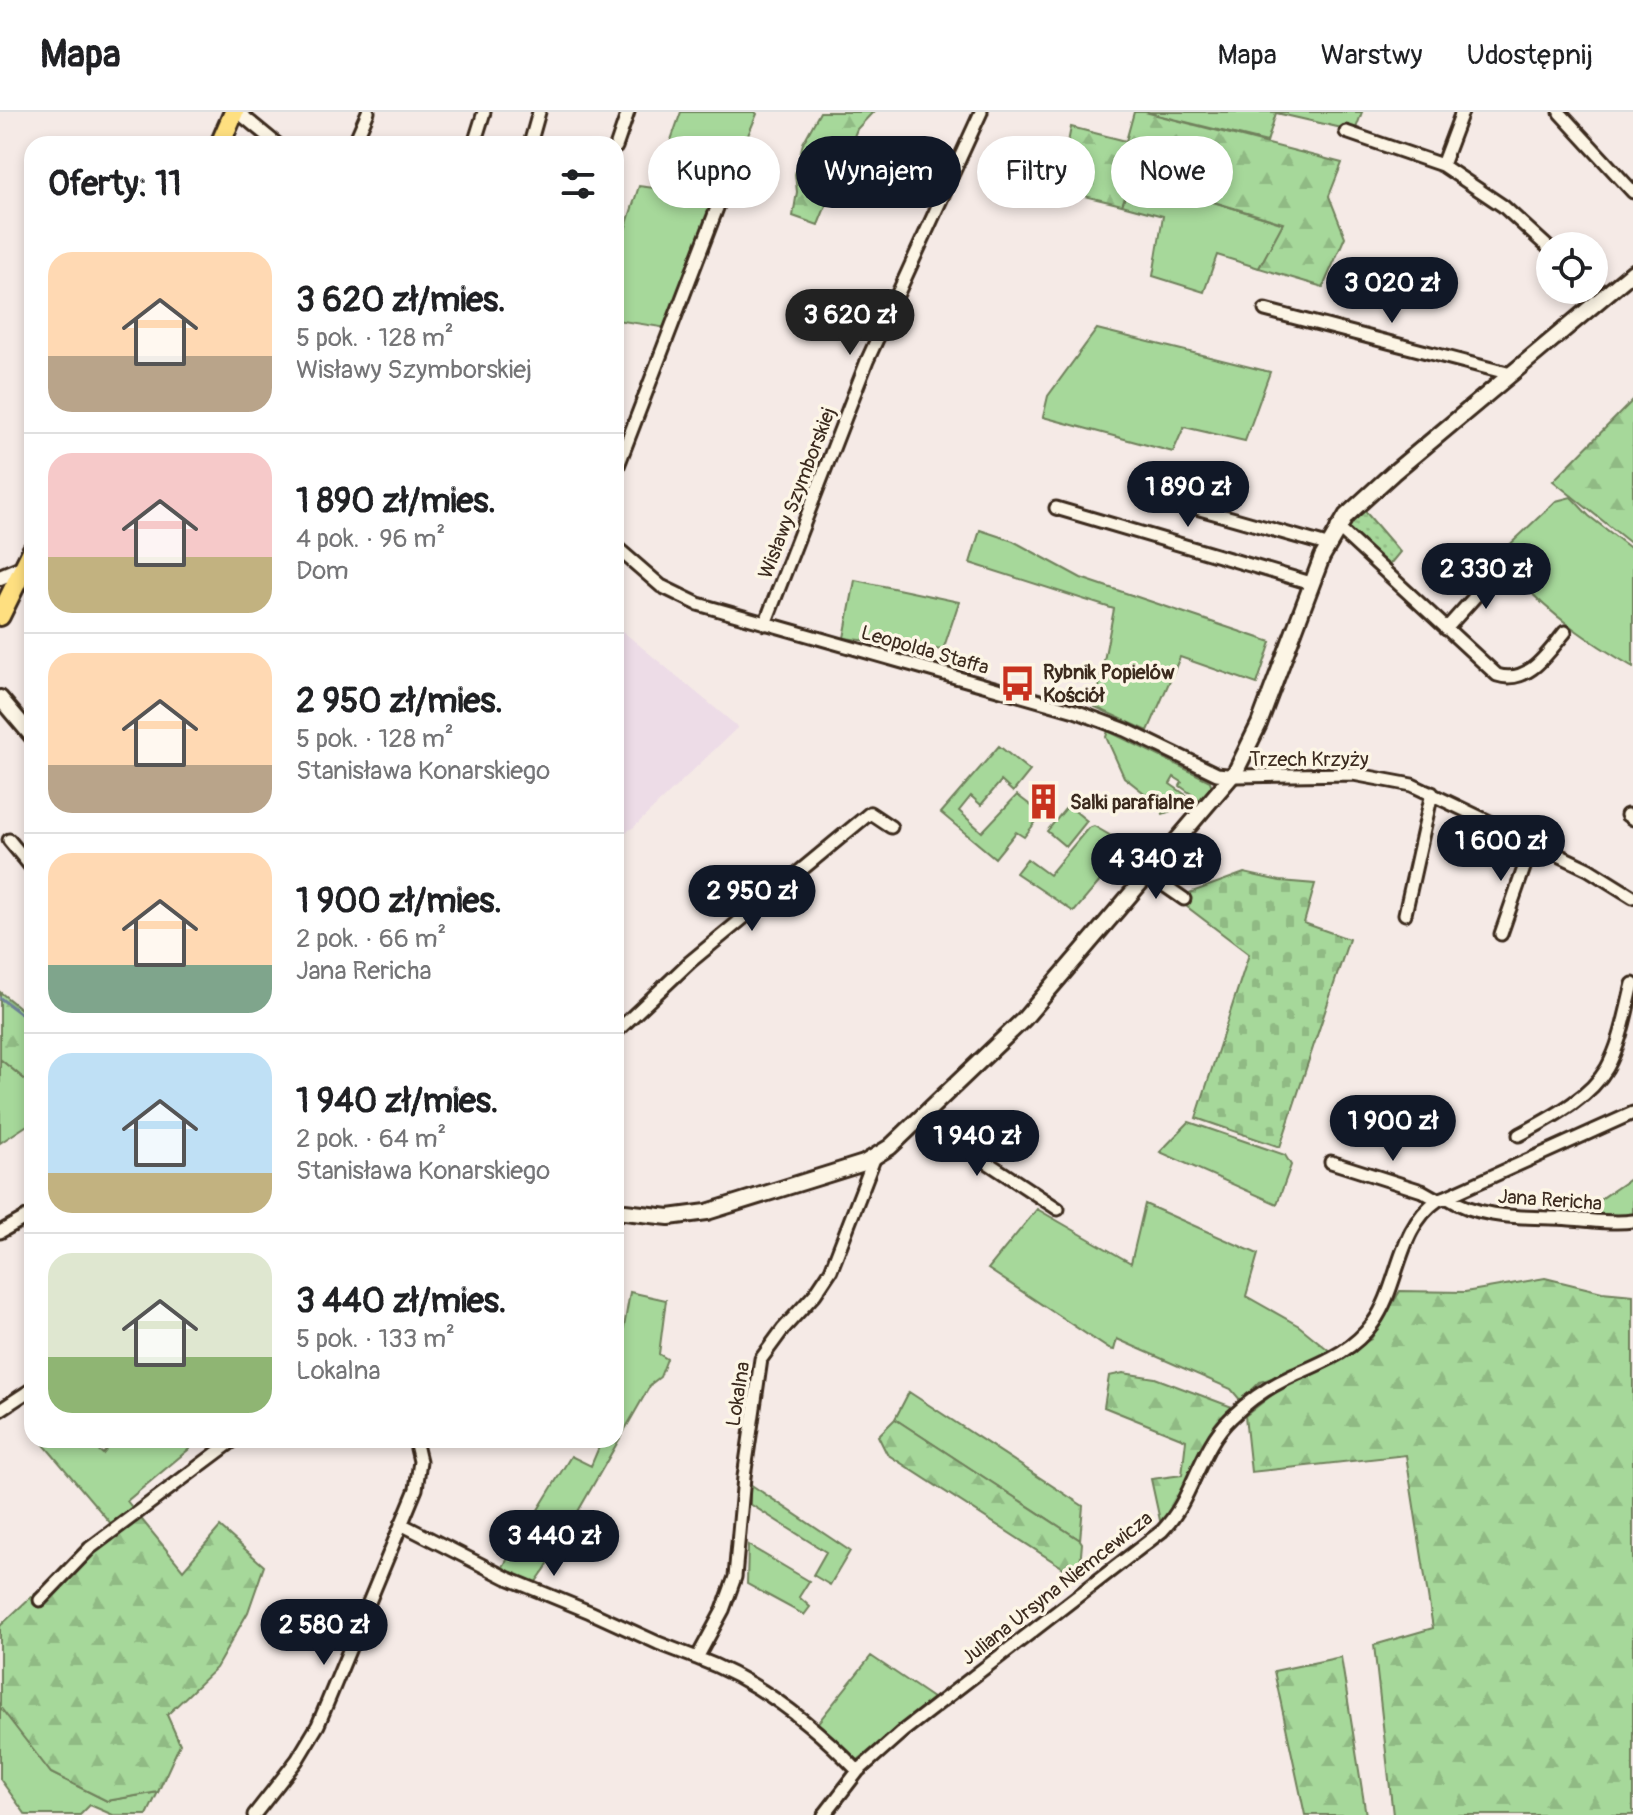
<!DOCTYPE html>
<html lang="pl">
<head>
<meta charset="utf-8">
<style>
  body { margin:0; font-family:Pangolin,sans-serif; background:#f2f2f2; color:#202124; height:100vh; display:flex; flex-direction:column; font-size:30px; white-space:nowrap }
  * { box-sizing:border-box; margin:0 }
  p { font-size:26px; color:#757577 }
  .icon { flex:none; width:44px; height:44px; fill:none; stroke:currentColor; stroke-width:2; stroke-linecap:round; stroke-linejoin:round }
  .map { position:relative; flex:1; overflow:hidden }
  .panel { position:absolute; left:24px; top:24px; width:600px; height:1312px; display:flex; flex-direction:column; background:#fff; border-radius:24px; box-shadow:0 4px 12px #0003 }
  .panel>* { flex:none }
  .banner { position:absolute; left:648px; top:24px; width:760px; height:72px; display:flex; gap:16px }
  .tools { position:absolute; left:1536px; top:120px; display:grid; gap:16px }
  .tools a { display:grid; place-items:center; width:72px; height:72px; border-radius:50%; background:#fff; box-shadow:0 4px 12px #0003; font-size:40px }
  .price { position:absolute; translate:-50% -68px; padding:0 18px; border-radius:28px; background:#111827; color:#fff; font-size:26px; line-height:52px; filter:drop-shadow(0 2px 4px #0008) }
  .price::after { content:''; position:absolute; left:50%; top:48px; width:24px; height:18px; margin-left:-12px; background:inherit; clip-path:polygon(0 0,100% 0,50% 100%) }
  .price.selected { background:#222; color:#fff }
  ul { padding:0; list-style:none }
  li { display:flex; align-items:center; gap:24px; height:200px; padding:0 24px }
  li+li { border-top:2px solid #e0e0e0 }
  li span { display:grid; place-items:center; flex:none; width:224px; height:160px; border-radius:24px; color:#555 }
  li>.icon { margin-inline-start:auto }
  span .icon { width:96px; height:96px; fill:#fffc; stroke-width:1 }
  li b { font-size:34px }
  h2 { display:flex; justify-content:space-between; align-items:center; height:96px; padding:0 24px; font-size:34px }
  .chip { padding:0 28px; border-radius:36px; background:#fff; box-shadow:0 4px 12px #0003; font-size:28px; line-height:72px }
  .chip.selected { background:#111827; color:#fff }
  header { display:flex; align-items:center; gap:48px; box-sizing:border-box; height:112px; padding:0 40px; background:#fff; border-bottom:2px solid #e0e0e0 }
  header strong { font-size:38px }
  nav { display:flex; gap:44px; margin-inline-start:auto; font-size:28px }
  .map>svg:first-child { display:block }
</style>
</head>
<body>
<header>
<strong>Mapa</strong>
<nav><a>Mapa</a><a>Warstwy</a><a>Udostępnij</a></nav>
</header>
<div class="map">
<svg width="1633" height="1703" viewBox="0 0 1633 1703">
  <defs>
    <pattern id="forest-firs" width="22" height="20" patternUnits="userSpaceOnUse" patternTransform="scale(2)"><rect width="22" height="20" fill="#a6d89a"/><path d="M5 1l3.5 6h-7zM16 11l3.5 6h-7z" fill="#90ba84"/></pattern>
    <pattern id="cemetery-stones" width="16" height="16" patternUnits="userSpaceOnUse" patternTransform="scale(2)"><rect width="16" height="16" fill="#a6d89a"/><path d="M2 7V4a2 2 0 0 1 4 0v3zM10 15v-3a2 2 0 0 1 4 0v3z" fill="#90ba84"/></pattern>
    <pattern id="park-dots" width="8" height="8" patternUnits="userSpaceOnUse" patternTransform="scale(2)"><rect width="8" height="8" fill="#a6d89a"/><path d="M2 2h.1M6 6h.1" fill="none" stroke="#90ba84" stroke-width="1.8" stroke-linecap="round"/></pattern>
  </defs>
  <rect width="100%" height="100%" fill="#f5eae6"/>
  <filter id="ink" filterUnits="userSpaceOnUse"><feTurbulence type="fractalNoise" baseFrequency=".0125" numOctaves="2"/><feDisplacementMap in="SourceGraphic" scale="16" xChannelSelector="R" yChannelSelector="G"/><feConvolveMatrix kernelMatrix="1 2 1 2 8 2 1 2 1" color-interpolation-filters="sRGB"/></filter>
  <g filter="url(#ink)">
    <!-- built -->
    <path fill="#eddce7" d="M621,518L738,615L634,715L616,726V523Z"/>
    <!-- grass -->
    <path fill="#a6d89a" stroke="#70815c" stroke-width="2" d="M681,0H755L757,2L667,216L616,208V146L639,74L654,76Z
      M1145,0H1362L1355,19L1276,1L1267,30Z
      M1132,65L1284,112L1259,156L1217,143L1204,180L1153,164L1163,104L1122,93Z
      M1097,217L1270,260L1245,329L1184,315L1173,340L1043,305L1048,284Z
      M1571,385L1589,404L1633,438V555C1592,531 1551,504 1519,468L1526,460L1502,440L1556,389Z
      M980,418L1013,429L1081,466L1271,530L1257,572L1180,545L1148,619L1095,595L1114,497L970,451Z
      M855,468L959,490L943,538L844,526Z
      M1108,619L1210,669L1212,676L1201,689L1180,674L1182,670L1174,665L1170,672L1196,690L1163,702L1162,695L1124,665L1106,625Z
      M999,634L1030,659L1013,680L1001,669L981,693L971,684L959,699L982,720L1017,683L1042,702L1024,725L1016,720L995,746L941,701Z
      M1070,695L1087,709L1066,735L1047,719L1066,696Z
      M1094,714L1118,728L1128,746L1123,742L1074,800L1016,761L1027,747L1049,763L1088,716Z
      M0,947L27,969L32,963V1010L0,1031Z
      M1189,1010L1285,1043L1291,1053L1277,1092L1160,1040Z
      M1633,1065V1105L1593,1106L1574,1101L1589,1095Z
      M1145,1092L1258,1142L1246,1184L1299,1214L1331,1240L1288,1261L1260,1270L1241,1289L1231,1277L1117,1227L1114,1238L1109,1237L988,1157L1037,1097L1131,1151Z
      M630,1180L666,1188L659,1242L667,1247L660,1265L651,1272L545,1457L535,1471L501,1458L571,1344L591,1354L602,1328H616V1295L620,1285L616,1282V1220L623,1221Z
      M909,1280L1083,1394L1080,1428L895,1307Z
      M40,1328H87L103,1342L115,1328H200L127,1389L134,1398L112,1413Z
      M750,1372L850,1439L830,1473L813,1463L826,1440L750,1392Z
      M748,1433L809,1469L799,1485L810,1495L804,1503L747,1472Z
      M871,1544L933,1586L858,1648L817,1612Z
      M0,1594L51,1661L107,1689L158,1680L147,1703H113L90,1693L80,1703H26L0,1667Z"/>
    <!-- forest -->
    <path fill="url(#forest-firs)" stroke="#70815c" stroke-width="2" d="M820,0H873L857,17L818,113L793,104L797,80L795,62L803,31Z
      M1134,0H1145L1342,51L1329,84L1345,125L1323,175L1259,156L1283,111L1132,65L1122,93L1059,78L1071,15L1126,29Z
      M1633,288V433L1553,369Z
      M0,880L32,906V963L27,969L0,947Z
      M1545,1166L1602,1180L1633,1183V1703H1393L1374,1533L1433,1516L1406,1343L1251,1360L1245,1304L1277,1279L1371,1227L1400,1179L1465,1180Z
      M1123,1261L1155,1266L1232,1295L1209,1323L1181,1387L1161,1413L1151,1367L1182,1363L1186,1328L1104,1295L1109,1264Z
      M895,1307L1080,1428L1082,1431L1079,1466L887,1342L878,1324Z
      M138,1403L183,1458L220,1415L264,1454L248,1500L216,1556L167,1603L180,1632L158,1680L107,1689L51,1661L0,1595V1514L34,1482L44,1489L93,1437Z
      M1341,1545L1366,1703H1305L1274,1559Z"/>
    <!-- cemetery -->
    <path fill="url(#cemetery-stones)" stroke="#70815c" stroke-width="2" d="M1244,761L1280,769L1315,772L1304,811L1349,827L1280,1035L1196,1006L1249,842L1182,791L1189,781Z"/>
    <!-- park -->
    <path fill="url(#park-dots)" stroke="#70815c" stroke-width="2" d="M1363,397L1400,440L1386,457L1346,416Z"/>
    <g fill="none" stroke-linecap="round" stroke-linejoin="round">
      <!-- stream -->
      <path stroke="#6e8399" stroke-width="3" d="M0,886L32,910"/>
      <defs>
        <path id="minor" d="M238,0L277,32
          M1560,1L1633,80
          M1346,20L1442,53L1503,94L1550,137
          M354,32L368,0
          M474,32L484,0
          M530,32L539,0
          M616,35L628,0
          M1442,53L1462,0
          M1265,198L1511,262
          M616,359L722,83
          M1175,390L1327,433
          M1056,396L1311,471
          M1337,415L1497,563C1528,573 1547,542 1565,520
          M616,435L661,474L698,492L1075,599L1126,618L1217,662L1236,664L1353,662L1412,673L1588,757L1633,785
          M765,512L867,249L981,0
          M1446,517L1507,449L1524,463
          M1627,703L1633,707
          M9,728L32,756
          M1148,762L1184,787
          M1405,802L1432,681
          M1501,822L1533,730
          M616,920L690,850L870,701L891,715
          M920,1006L1058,1097
          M1519,1023C1550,1006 1589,987 1607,956C1621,931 1626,899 1633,872
          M1331,1050L1422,1079L1438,1088L1446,1085C1483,1109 1528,1104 1570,1107C1591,1108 1611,1112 1633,1109
          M1446,1085L1633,1001
          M0,1120L32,1102
          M0,1298L32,1277
          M401,1412L507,1466L590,1500L658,1531L697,1546
          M40,1488L90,1436L234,1328
          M858,1659C813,1612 759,1569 697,1546L723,1498L735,1465L744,1365L761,1247L783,1217L815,1182L831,1158L874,1047
          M254,1703L297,1648L318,1613L416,1377L420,1349L415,1328
          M824,1703L858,1659L903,1619L1162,1419C1194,1386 1198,1337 1232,1305C1249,1288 1270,1274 1292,1264C1323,1250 1352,1240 1373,1211C1400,1174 1397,1116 1438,1088"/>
        <path id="tertiary" d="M0,465L24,455
          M0,586L32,624
          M616,1099L669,1105L707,1100L864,1051L890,1035L1024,907L1236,659L1259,612L1322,445L1346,404L1393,361L1633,160"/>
        <path id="primary" d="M220,32L234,0
          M0,504L32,439"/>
      </defs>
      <!-- minor casing -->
      <use href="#minor" stroke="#3b2a1e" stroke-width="17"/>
      <!-- tertiary casing -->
      <use href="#tertiary" stroke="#3b2a1e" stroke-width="20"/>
      <!-- primary casing -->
      <use href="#primary" stroke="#3b2a1e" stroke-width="24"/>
      <!-- minor -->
      <use href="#minor" stroke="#fcf5e5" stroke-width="11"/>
      <!-- tertiary -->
      <use href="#tertiary" stroke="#fcf5e5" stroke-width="14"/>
      <!-- primary -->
      <use href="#primary" stroke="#fedf80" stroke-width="18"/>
    </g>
  </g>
  <!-- icons -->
  <defs>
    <symbol id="bus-bare" viewBox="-9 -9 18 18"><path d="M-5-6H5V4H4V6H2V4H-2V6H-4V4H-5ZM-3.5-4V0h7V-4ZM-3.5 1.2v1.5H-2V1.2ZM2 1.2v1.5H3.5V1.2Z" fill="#c8321e" stroke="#fcf5e5" stroke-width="2.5" paint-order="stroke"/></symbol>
    <symbol id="building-bare" viewBox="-9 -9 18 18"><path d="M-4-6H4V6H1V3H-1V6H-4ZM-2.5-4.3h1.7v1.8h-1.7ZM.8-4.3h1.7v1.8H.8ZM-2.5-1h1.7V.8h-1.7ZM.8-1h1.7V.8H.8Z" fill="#c8321e" stroke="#fcf5e5" stroke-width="2.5" paint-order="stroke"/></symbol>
  </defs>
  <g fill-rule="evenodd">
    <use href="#bus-bare" x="992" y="546" width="51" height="51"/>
    <use href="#building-bare" x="1018" y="664" width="51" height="51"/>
  </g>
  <g text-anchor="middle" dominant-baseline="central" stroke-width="7" stroke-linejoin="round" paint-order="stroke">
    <!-- street labels -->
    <g font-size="20" fill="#3b2a1e" stroke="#fcf5e5">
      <text transform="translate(797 381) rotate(-69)">Wisławy Szymborskiej</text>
      <text transform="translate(925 538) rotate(16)">Leopolda Staffa</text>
      <text x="1309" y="647">Trzech Krzyży</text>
      <text transform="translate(1550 1088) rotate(4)">Jana Rericha</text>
      <text transform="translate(738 1282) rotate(-81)">Lokalna</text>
      <text transform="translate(1057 1476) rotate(-38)">Juliana Ursyna Niemcewicza</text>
    </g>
    <!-- poi labels -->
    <g font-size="20" font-weight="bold" fill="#3b2a1e" stroke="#fcf5e5" text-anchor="start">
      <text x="1043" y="560">Rybnik Popielów<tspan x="1043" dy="23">Kościół</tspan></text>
      <text x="1070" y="690">Salki parafialne</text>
    </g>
  </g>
</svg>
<div class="tools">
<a><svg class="icon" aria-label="locate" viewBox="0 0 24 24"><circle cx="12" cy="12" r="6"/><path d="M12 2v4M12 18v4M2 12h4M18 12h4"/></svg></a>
</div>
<b class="price" style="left:1392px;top:213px">3 020 zł</b>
<b class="price selected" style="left:850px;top:245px">3 620 zł</b>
<b class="price" style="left:1188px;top:417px">1 890 zł</b>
<b class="price" style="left:1486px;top:499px">2 330 zł</b>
<b class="price" style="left:1501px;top:771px">1 600 zł</b>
<b class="price" style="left:1156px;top:789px">4 340 zł</b>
<b class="price" style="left:752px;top:821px">2 950 zł</b>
<b class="price" style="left:1393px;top:1051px">1 900 zł</b>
<b class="price" style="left:977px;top:1066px">1 940 zł</b>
<b class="price" style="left:554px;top:1466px">3 440 zł</b>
<b class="price" style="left:324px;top:1555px">2 580 zł</b>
<div class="banner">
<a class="chip">Kupno</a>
<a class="chip selected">Wynajem</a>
<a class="chip">Filtry</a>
<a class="chip">Nowe</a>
</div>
<section class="panel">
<h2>Oferty: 11<svg class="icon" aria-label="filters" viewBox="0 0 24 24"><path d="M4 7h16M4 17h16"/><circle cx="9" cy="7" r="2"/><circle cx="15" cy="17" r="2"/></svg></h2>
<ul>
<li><span style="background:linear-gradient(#ffd9b3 65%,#b9a48a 0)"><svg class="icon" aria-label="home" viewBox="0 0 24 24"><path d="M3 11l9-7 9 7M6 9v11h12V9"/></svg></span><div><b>3 620 zł/mies.</b><p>5 pok. · 128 m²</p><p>Wisławy Szymborskiej</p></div></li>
<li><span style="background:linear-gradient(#f6c9c9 65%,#c2b280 0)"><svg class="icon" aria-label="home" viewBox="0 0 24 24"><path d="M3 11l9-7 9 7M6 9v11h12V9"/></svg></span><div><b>1 890 zł/mies.</b><p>4 pok. · 96 m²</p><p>Dom</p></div></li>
<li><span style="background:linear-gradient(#ffd9b3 70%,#b9a48a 0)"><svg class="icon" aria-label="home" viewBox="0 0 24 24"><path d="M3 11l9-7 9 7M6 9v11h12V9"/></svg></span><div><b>2 950 zł/mies.</b><p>5 pok. · 128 m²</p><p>Stanisława Konarskiego</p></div></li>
<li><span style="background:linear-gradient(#ffd9b3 70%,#7fa58c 0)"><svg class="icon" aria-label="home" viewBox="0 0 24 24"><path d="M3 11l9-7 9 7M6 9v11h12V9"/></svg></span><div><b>1 900 zł/mies.</b><p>2 pok. · 66 m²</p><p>Jana Rericha</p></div></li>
<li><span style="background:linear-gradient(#bfe0f5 75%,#c2b280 0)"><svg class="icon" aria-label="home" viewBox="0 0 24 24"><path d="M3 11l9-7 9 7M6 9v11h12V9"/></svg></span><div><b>1 940 zł/mies.</b><p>2 pok. · 64 m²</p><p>Stanisława Konarskiego</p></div></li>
<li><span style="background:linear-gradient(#dfe7d0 65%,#8fb573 0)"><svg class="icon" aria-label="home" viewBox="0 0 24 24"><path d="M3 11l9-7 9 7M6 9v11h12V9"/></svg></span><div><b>3 440 zł/mies.</b><p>5 pok. · 133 m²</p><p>Lokalna</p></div></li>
</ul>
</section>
</div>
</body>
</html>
